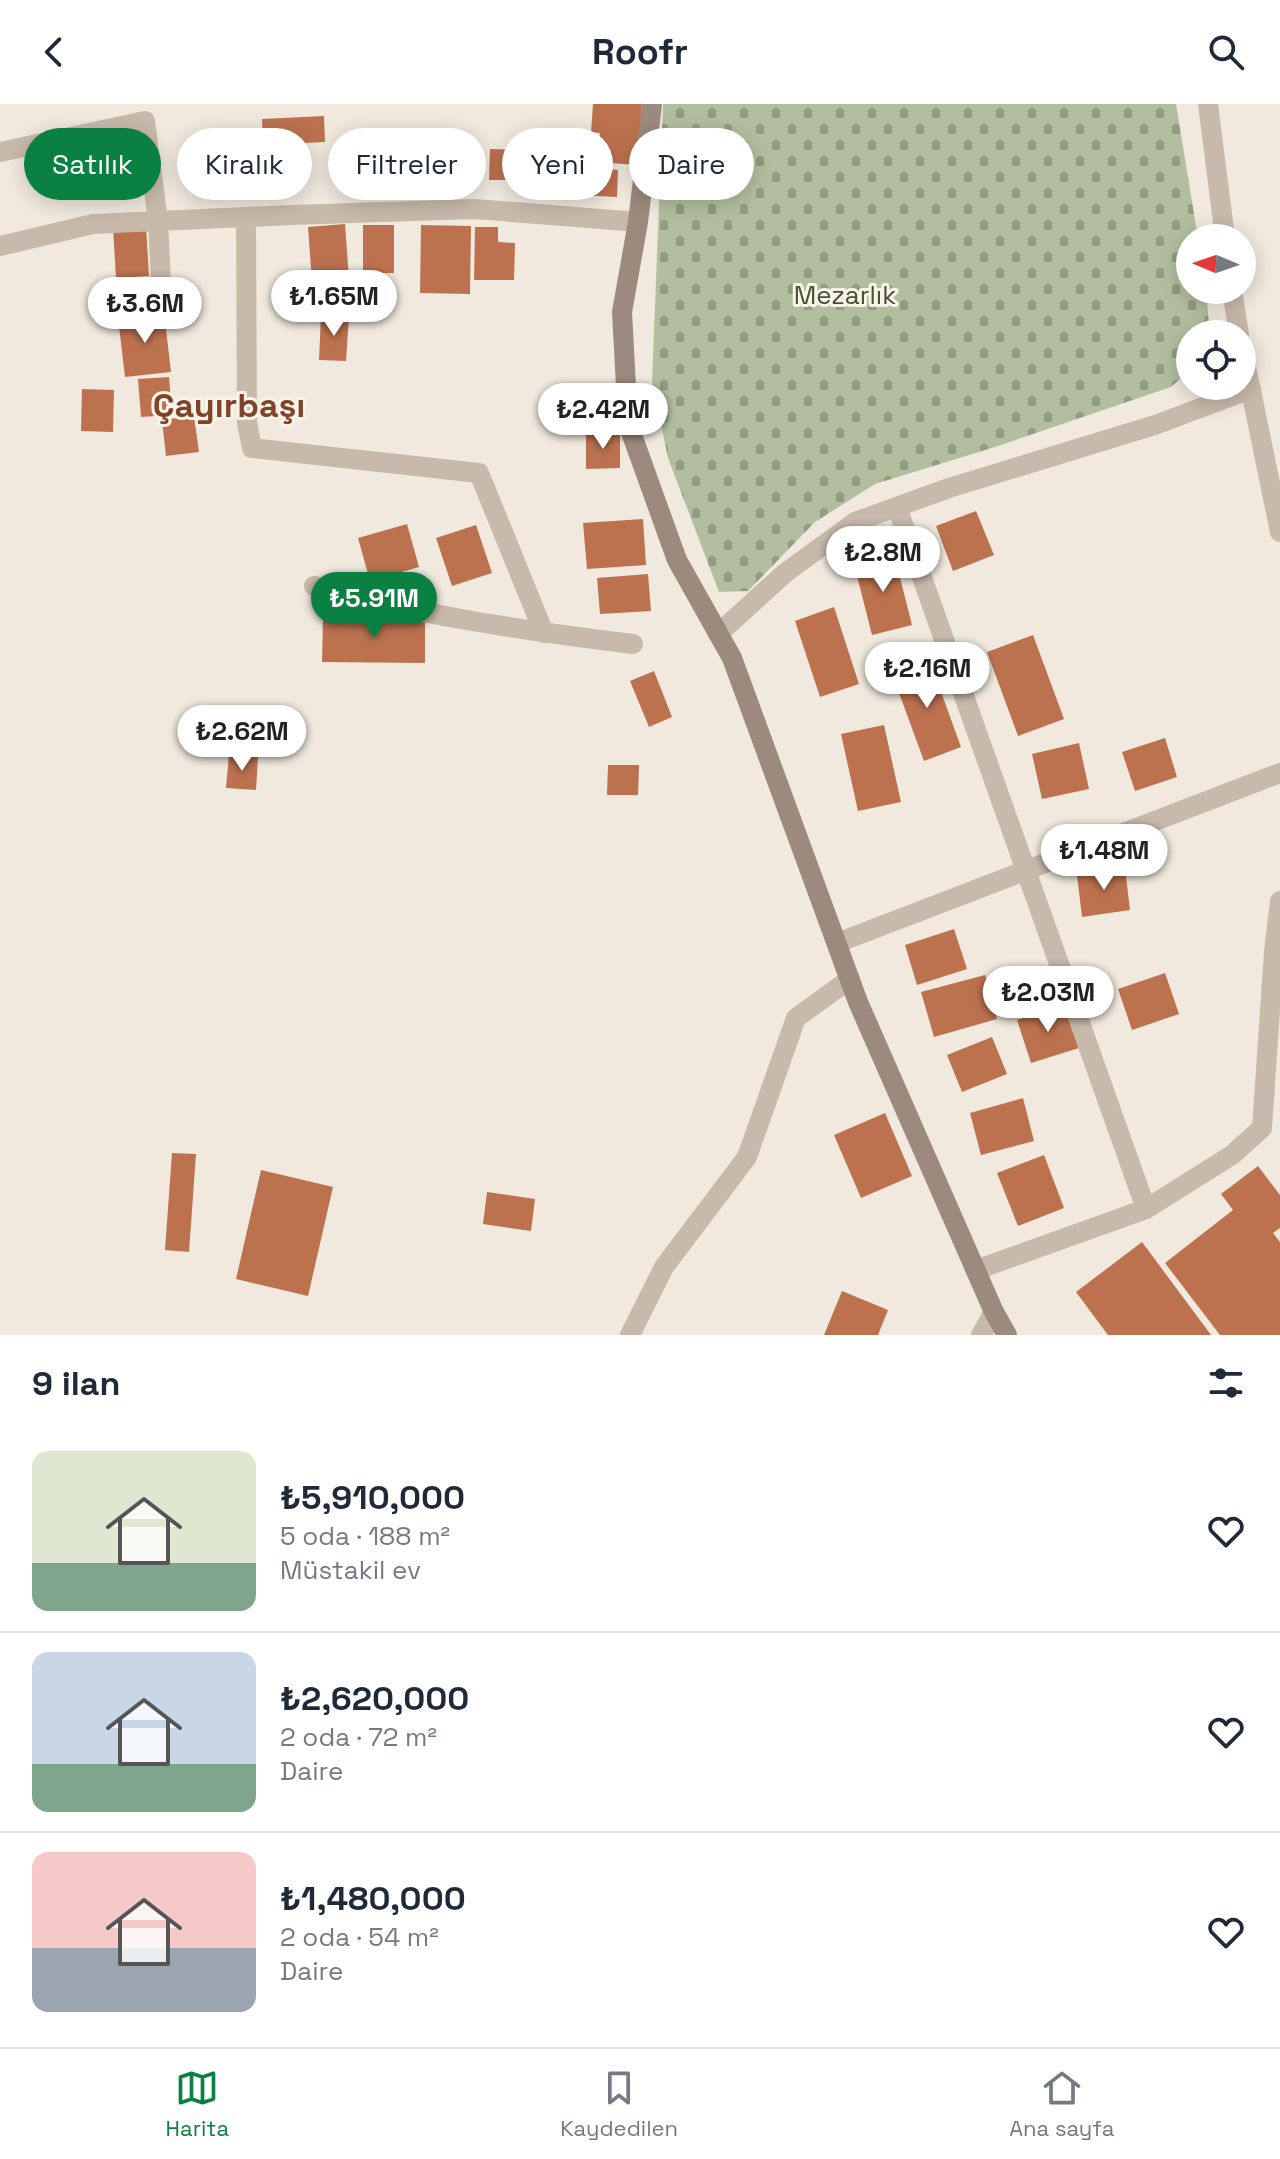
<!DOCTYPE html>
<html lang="tr">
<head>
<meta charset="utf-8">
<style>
  body { margin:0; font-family:"Space Grotesk",sans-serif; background:#f6f6f7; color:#1f2937; height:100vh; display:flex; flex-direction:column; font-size:30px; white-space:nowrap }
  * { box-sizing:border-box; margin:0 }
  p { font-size:26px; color:#747a83 }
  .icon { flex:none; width:44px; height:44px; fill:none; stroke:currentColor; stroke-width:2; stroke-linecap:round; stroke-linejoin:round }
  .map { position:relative; height:1231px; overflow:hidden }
  .panel { display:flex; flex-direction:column; background:#fff; flex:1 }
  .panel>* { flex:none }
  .banner { position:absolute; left:24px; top:24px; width:800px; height:72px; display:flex; gap:16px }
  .needle { width:52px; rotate:272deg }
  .buttons { position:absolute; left:1176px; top:120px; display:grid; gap:16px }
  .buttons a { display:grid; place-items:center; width:80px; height:80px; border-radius:50%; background:#fff; box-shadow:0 4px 20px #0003; font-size:40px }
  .price { position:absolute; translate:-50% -68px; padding:0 18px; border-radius:28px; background:#fff; color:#222; font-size:26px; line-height:52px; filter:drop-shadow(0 2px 4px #0008) }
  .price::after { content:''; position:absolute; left:50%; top:48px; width:24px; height:18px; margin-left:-12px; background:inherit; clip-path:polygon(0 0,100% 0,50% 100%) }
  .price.active { background:#0b8043; color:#fff }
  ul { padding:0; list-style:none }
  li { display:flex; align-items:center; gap:24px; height:200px; padding:0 32px }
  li+li { border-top:2px solid #e0e1e3 }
  li span { display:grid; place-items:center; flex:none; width:224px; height:160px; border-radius:16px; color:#555 }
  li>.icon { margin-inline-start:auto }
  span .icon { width:96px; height:96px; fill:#fffc; stroke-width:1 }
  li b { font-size:34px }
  h2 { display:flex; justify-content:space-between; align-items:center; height:96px; padding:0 32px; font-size:34px }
  .pill { padding:0 28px; border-radius:36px; background:#fff; box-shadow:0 4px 20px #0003; font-size:28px; line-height:72px }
  .pill.active { background:#0b8043; color:#fff }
  header { display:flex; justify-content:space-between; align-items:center; height:104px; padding:0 32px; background:#fff; font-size:36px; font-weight:800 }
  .dock { display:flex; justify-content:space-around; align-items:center; height:112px; border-top:2px solid #e0e1e3; background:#fff; font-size:22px; color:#747a83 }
  .dock a { display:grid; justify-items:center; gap:4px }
  .dock .active { color:#0b8043 }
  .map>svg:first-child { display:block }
</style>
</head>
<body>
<header><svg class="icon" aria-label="back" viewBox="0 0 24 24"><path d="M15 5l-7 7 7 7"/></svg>Roofr<svg class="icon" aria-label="search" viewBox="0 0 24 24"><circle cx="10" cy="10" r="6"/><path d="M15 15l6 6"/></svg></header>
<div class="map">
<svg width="1280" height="1231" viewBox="0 0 1280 1231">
  <defs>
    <pattern id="cemetery-stones" width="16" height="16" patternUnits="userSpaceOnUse" patternTransform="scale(2)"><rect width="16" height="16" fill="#b2bf9f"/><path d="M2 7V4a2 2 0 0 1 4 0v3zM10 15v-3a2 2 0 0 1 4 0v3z" fill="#929c82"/></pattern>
  </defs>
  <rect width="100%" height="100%" fill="#f1e9de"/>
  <!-- cemetery -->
  <path fill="url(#cemetery-stones)" d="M663,0H1176L1198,134H1190V186H1206L1210,230H1190V266L1171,283L995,343L875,380L815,418L748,487L719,488L668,354L652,277Z"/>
  <!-- building -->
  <path fill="#bd724f" d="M593,0H642L637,61L597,58L600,29L591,28Z
    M324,12L325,38L263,41L262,15Z
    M490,45L534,46L533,76H489Z
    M580,63L618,66L617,93L578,91Z
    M345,120L350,189L313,192L308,123Z
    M363,121H394V169H363Z
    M421,121L471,122L470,190L420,189Z
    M146,122L149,172L116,174L113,124Z
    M475,123H498V138L515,139L514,176H474Z
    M164,208L171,268L125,273L118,214Z
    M321,211L349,212L346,257L319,256Z
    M169,273L172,311L141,313L138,275Z
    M82,285L114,286L113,328L81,327Z
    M194,312L199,348L166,352L162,316Z
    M586,329H620V364L586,365Z
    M976,407L994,451L953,467L936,422Z
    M643,415L646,461L587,465L583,419Z
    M407,420L419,463L370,477L358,434Z
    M476,421L492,469L452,482L436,434Z
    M894,450L912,521L872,531L854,460Z
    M648,470L651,507L600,510L597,474Z
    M834,503L859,580L820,593L795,517Z
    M323,512L425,513V559L322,558Z
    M1033,531L1064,615L1018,632L987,548Z
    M928,552L961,643L924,657L895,578L910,572L905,560Z
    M654,567L672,613L649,623L630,577Z
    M884,621L901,698L858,707L841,630Z
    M1165,634L1177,673L1135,687L1122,648Z
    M1079,639L1089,685L1042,695L1032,650Z
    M229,651L258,653L256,686L226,684Z
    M608,661H639L638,691H607Z
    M1125,764L1130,806L1082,813L1077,771Z
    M954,825L967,865L917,881L905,841Z
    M1165,869L1179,910L1132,926L1118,885Z
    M985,871L997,915L934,933L921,888Z
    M1065,900L1079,944L1031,959L1017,916Z
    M992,933L1007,970L962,988L947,951Z
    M1023,994L1034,1037L981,1051L970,1009Z
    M885,1009L912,1072L861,1094L834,1031Z
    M172,1049L196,1050L189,1148L165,1146Z
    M1044,1051L1064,1104L1018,1122L997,1069Z
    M1258,1062L1280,1091V1124L1273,1129L1280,1138V1231H1220L1165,1159L1233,1106L1221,1090Z
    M261,1066L333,1083L308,1192L236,1175Z
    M487,1088L535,1095L531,1127L483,1120Z
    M1142,1138L1211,1231H1108L1076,1188Z
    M842,1187L888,1206L878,1231H824Z"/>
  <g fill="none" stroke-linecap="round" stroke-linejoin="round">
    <!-- street -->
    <path stroke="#c8baab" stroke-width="20" d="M1208,0L1225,134
      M0,48L145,17L158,117L162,199
      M246,113L247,319L252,344L479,369L544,529
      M0,142L93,120L291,111L475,105L638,118
      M1232,186L1239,230
      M1242,243L1280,428
      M897,403L1146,1105
      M314,482C418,511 526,527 633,540
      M718,530L785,469L855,418L949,384L1155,321L1251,285
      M837,839L1280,669
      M976,1166L1146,1105L1232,1051L1262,1024L1274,848L1280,797
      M630,1231L664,1163L747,1053L796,914L850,875
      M981,1231L994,1208"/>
    <!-- secondary -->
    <path stroke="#9c8a7c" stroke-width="20" d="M652,0L638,118L622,208L628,320L677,456L732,554L858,898L994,1208L1007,1231"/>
  </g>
  <g text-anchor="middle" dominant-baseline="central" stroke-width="6" stroke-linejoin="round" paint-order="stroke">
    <!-- park labels -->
    <g font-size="26" fill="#43532f" stroke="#f9f3ea">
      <text x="845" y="191">Mezarlık</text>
    </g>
    <!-- district labels -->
    <g font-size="34" font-weight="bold" fill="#804328" stroke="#f9f3ea">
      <text x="229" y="301">Çayırbaşı</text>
    </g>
  </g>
</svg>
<div class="buttons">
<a><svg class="needle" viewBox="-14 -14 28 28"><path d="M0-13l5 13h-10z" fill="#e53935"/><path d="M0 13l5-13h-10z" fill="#747a83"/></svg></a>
<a><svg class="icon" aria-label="locate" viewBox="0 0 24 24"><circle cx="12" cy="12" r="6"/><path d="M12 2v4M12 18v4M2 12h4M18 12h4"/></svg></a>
</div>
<b class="price" style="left:334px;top:234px">₺1.65M</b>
<b class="price" style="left:145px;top:241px">₺3.6M</b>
<b class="price" style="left:603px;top:347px">₺2.42M</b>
<b class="price" style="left:883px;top:490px">₺2.8M</b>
<b class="price active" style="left:374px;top:536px">₺5.91M</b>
<b class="price" style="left:927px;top:606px">₺2.16M</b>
<b class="price" style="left:242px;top:669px">₺2.62M</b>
<b class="price" style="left:1104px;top:788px">₺1.48M</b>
<b class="price" style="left:1048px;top:930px">₺2.03M</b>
<div class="banner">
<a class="pill active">Satılık</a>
<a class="pill">Kiralık</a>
<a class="pill">Filtreler</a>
<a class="pill">Yeni</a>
<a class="pill">Daire</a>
</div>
</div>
<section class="panel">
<h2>9 ilan<svg class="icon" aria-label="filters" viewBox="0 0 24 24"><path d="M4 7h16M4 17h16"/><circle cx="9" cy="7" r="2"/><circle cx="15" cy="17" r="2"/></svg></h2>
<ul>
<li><span style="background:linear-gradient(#dfe7d0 70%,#7fa58c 0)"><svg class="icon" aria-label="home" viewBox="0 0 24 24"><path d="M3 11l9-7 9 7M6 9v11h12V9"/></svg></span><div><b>₺5,910,000</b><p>5 oda · 188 m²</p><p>Müstakil ev</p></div><svg class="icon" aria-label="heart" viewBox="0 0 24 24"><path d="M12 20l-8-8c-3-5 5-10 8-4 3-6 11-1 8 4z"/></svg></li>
<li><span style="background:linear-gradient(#c9d6e8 70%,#7fa58c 0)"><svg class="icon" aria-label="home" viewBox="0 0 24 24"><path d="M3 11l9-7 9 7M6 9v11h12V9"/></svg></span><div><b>₺2,620,000</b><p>2 oda · 72 m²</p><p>Daire</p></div><svg class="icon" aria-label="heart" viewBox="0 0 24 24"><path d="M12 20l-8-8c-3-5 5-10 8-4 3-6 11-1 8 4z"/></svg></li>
<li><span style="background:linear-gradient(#f6c9c9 60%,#9aa5b1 0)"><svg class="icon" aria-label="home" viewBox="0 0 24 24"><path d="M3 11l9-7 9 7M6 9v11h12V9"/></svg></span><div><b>₺1,480,000</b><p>2 oda · 54 m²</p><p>Daire</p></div><svg class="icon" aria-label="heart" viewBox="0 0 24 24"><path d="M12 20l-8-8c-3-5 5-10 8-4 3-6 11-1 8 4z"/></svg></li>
</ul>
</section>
<nav class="dock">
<a class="active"><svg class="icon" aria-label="map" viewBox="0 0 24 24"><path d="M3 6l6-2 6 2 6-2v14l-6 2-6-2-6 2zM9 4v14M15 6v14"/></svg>Harita</a>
<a><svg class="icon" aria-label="saved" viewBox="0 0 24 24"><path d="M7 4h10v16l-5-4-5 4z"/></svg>Kaydedilen</a>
<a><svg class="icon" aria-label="home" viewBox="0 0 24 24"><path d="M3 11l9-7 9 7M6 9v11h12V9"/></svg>Ana sayfa</a>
</nav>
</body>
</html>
